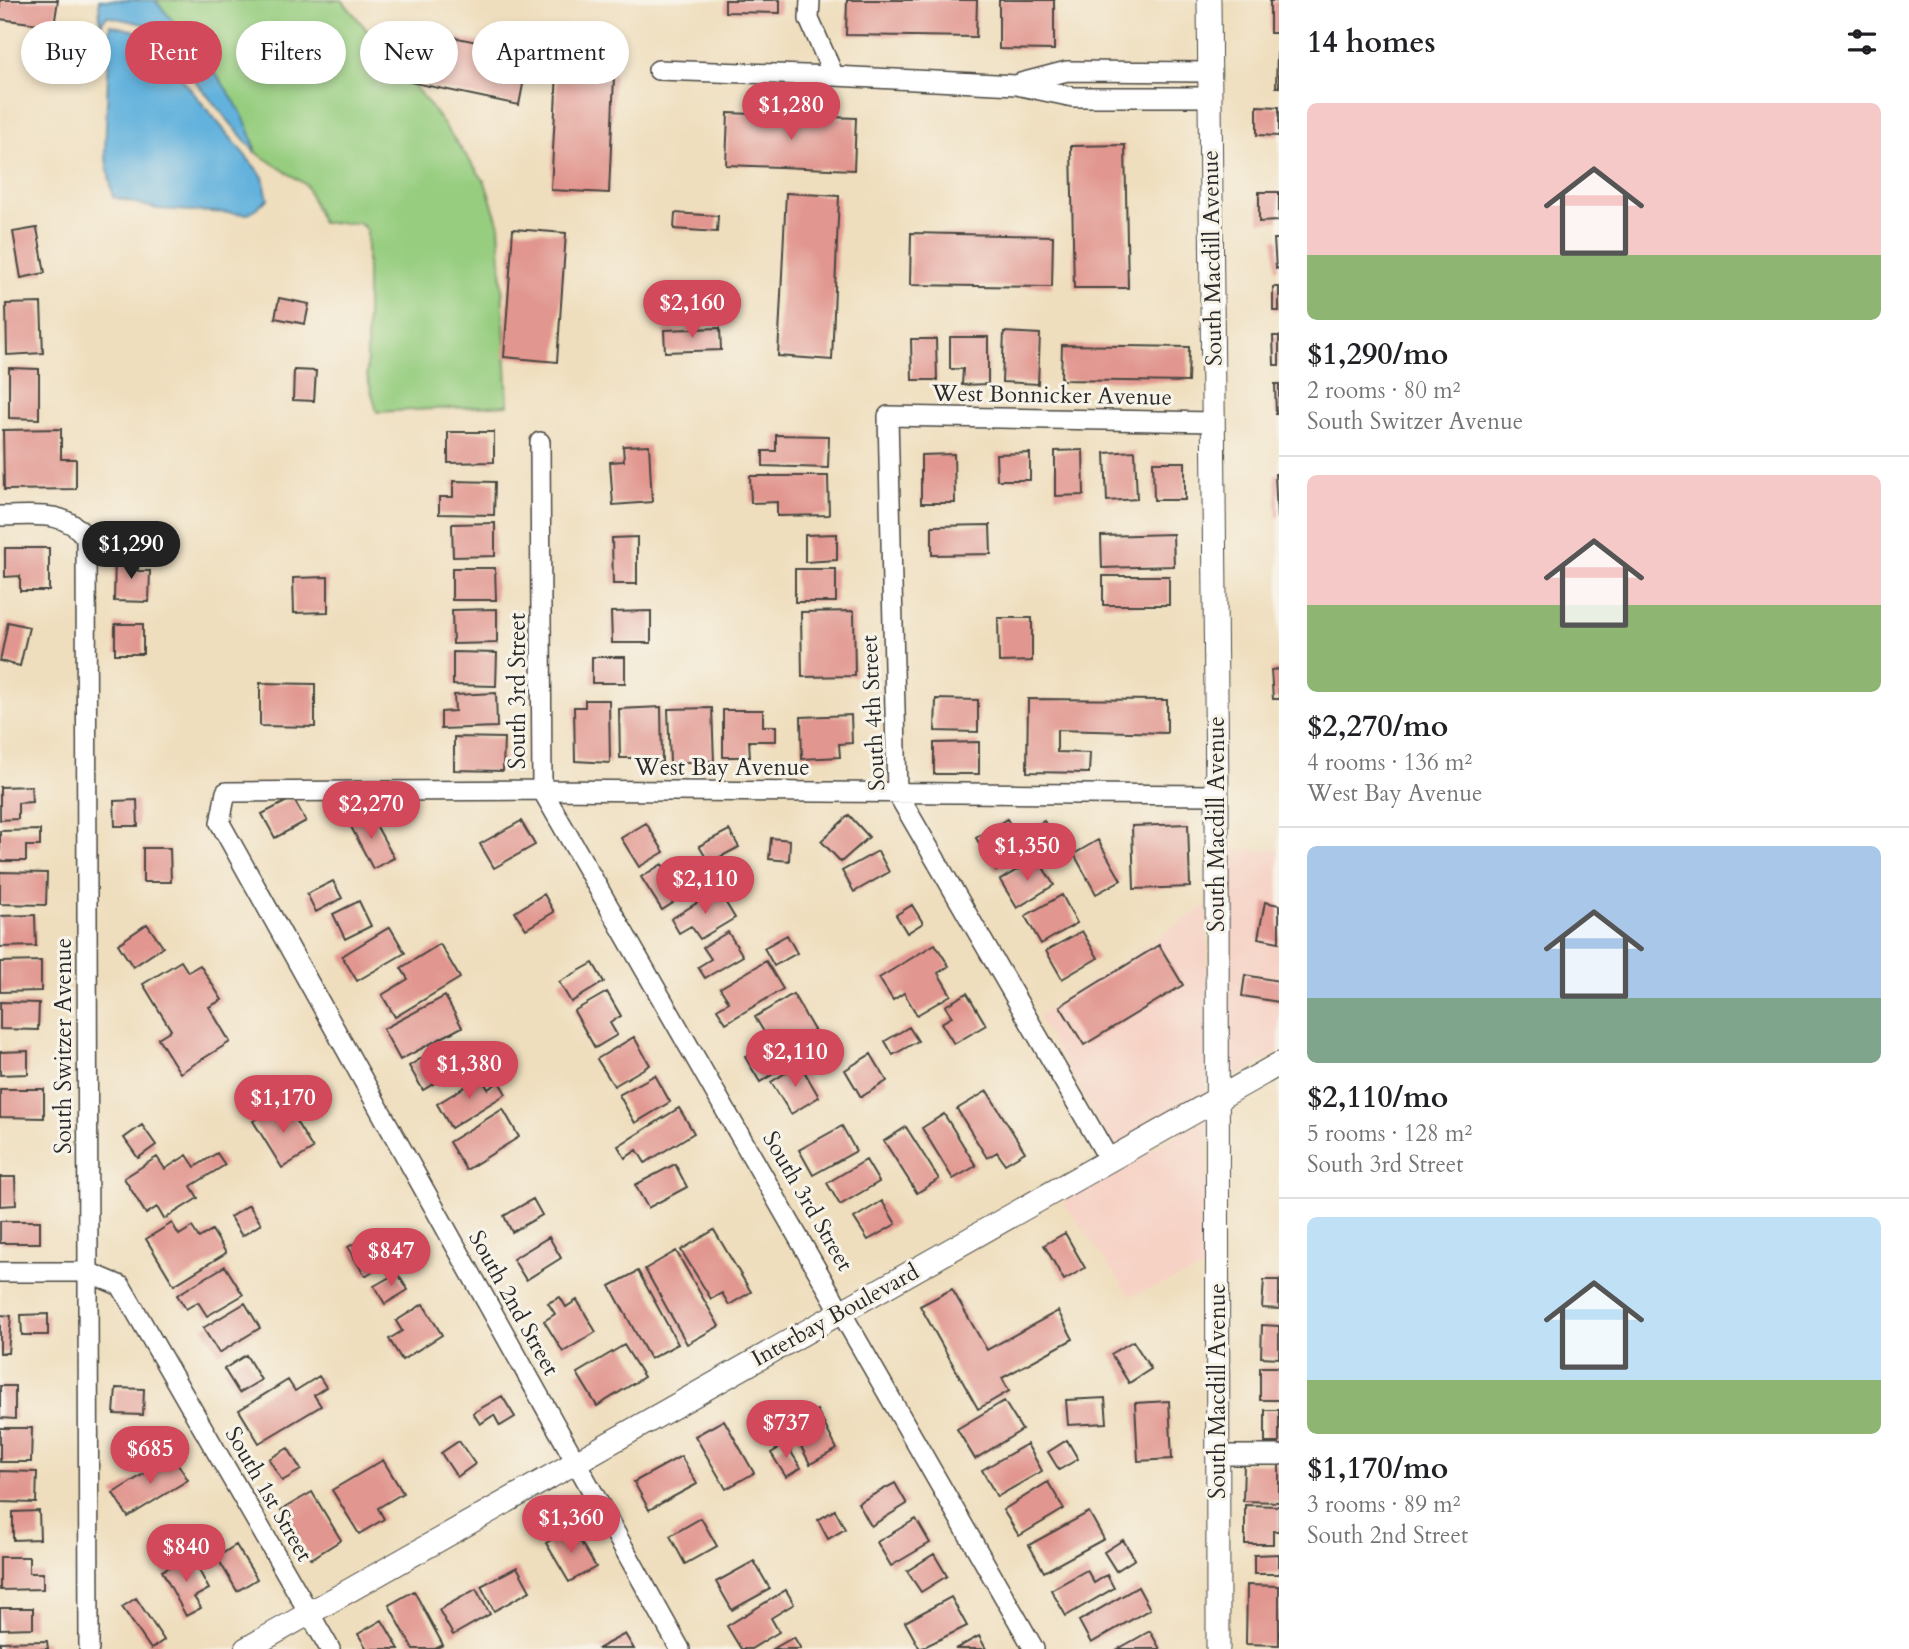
<!DOCTYPE html>
<html lang="en">
<head>
<meta charset="utf-8">
<style>
  body { margin:0; font-family:Cardo,serif; background:#f2f2f2; color:#202124; height:100vh; display:flex; flex-direction:column; font-size:26px; white-space:nowrap }
  * { box-sizing:border-box; margin:0 }
  p { font-size:23px; color:#757577 }
  .icon { flex:none; width:38px; height:38px; fill:none; stroke:currentColor; stroke-width:2; stroke-linecap:round; stroke-linejoin:round }
  .map { position:relative; flex:1; overflow:hidden }
  .sheet { display:flex; flex-direction:column; background:#fff; width:630px }
  .sheet>* { flex:none }
  .hud { position:absolute; left:21px; top:21px; width:665px; height:63px; display:flex; gap:14px }
  .price { position:absolute; translate:-50% -60px; padding:0 16px; border-radius:24px; background:#d1495b; color:#fff; font-size:23px; line-height:46px; filter:drop-shadow(0 2px 4px #0008) }
  .price::after { content:''; position:absolute; left:50%; top:42px; width:21px; height:16px; margin-left:-10px; background:inherit; clip-path:polygon(0 0,100% 0,50% 100%) }
  .price.active { background:#222; color:#fff }
  ul { padding:0; list-style:none }
  li { display:grid; align-content:center; gap:14px; height:371px; padding:0 28px }
  li+li { border-top:2px solid #e0e0e0 }
  li span { display:grid; place-items:center; height:217px; border-radius:10px; color:#555 }
  li>.icon { margin-inline-start:auto }
  span .icon { width:126px; height:126px; fill:#fffc; stroke-width:1 }
  li b { font-size:30px }
  h2 { display:flex; justify-content:space-between; align-items:center; height:84px; padding:0 28px; font-size:30px }
  .chip { padding:0 24px; border-radius:32px; background:#fff; box-shadow:0 4px 10px #0003; font-size:24px; line-height:63px }
  .chip.active { background:#d1495b; color:#fff }
  main { display:flex; flex:1; min-height:0 }
  .map>svg:first-child { display:block }
</style>
</head>
<body>
<main>
<div class="map">
<svg width="1279" height="1649" viewBox="0 0 1279 1649">
  <rect width="100%" height="100%" fill="#f7f3e8"/>
  <filter id="ink" filterUnits="userSpaceOnUse"><feTurbulence type="fractalNoise" baseFrequency=".0143" numOctaves="2"/><feDisplacementMap in="SourceGraphic" scale="14" xChannelSelector="R" yChannelSelector="G"/><feConvolveMatrix kernelMatrix="1 2 1 2 8 2 1 2 1" color-interpolation-filters="sRGB"/></filter>
  <filter id="wash" filterUnits="userSpaceOnUse"><feTurbulence type="fractalNoise" baseFrequency=".00686" numOctaves="4" result="noise"/><feDisplacementMap in="SourceGraphic" scale="28" xChannelSelector="R" yChannelSelector="G"/><feGaussianBlur stdDeviation="1.57" result="paint"/><feColorMatrix in="noise" values="0 0 0 0 0 0 0 0 0 0 0 0 0 0 0 0 0 1.4 0 .05"/><feComposite in="paint" operator="in"/></filter>
  <g filter="url(#wash)">
    <rect width="100%" height="100%" fill="#efdebd"/>
    <!-- built -->
    <path fill="#f6d2c5" d="M1279,849V1052L1227,1082V851Z
      M1207,905V1093L1113,1147L1038,1017Z
      M1207,1118V1268L1130,1296L1062,1200Z"/>
    <!-- green -->
    <path fill="#96cd7f" stroke="#607c55" stroke-width="2" d="M155,0H342L428,103L485,182L499,225L508,405L377,412L367,375V230L359,223H322L306,185L255,152L254,143L190,42Z"/>
    <!-- water -->
    <path fill="#63b2dd" stroke="#476e84" stroke-width="2" d="M99,0H155C182,32 253,110 254,151L148,25L107,16L102,22L101,44Z
      M110,25L144,33L263,177L268,199L248,214L157,209L113,197L105,153Z"/>
    <g id="blocks">
      <!-- building -->
      <path fill="#e1968f" d="M0,0H58L54,26L0,19Z
        M725,0H780V13L725,12Z
        M847,0H977L976,37L846,35Z
        M999,0H1054V50L999,49Z
        M1270,1H1279V33H1270Z
        M406,27L529,53L519,105L396,79Z
        M558,51L615,54L609,193L551,190Z
        M1277,53H1279V87H1276Z
        M1257,106L1279,107V136L1257,135Z
        M728,113L856,118L854,170L726,165Z
        M1125,145L1128,288H1074L1071,146Z
        M1259,192H1279V221L1259,222Z
        M786,193L839,196L832,360L778,356Z
        M675,213L718,216L717,232L674,229Z
        M37,228L45,273L21,278L13,232Z
        M513,229L566,233L557,362L504,357Z
        M911,233L1053,236L1052,287L910,285Z
        M1274,239H1279V268L1276,269Z
        M1273,287H1279V311H1273Z
        M279,298L309,304L305,324L275,318Z
        M41,303L43,353L7,355L6,304Z
        M720,328L721,350L665,352L664,330Z
        M1004,332L1040,334L1038,384L1002,382Z
        M1273,336H1279V365H1274Z
        M950,337H988V384L962,385L963,369H950Z
        M911,339H936L937,380H912Z
        M1062,345L1189,347L1188,382L1061,380Z
        M9,368L39,369V419L9,418Z
        M294,370L316,371L314,401L293,400Z
        M1275,384H1279V414H1276Z
        M61,429V459H76V489L4,490L3,430Z
        M448,432H494V462L448,463Z
        M776,435L829,436L828,468L763,466V451H776Z
        M649,445L652,502L613,505L610,462L624,461L623,446Z
        M1083,450L1084,495L1055,496V451Z
        M1135,451L1137,499L1107,501L1105,453Z
        M1030,453V480H997L996,454Z
        M954,454L955,503H921V455Z
        M1153,462H1185V500H1154Z
        M1275,474H1279V517H1277Z
        M750,476H828L829,515L777,516V502L751,503Z
        M453,481L495,482L494,515L439,514V497H453Z
        M495,523V556L453,557L452,524Z
        M990,525L991,554L932,555V526Z
        M837,534V560L805,562V535Z
        M1173,534L1174,566L1102,568L1101,536Z
        M637,537V584H613L612,538Z
        M5,548H49V591H20V576L5,577Z
        M115,556H138V571H150L149,602L114,601Z
        M452,568H495L496,600H452Z
        M795,569H836V602H795Z
        M1103,576H1169V605H1103Z
        M328,577V612L294,613L293,578Z
        M497,609V643L453,644L452,610Z
        M651,611V643H612L611,612Z
        M854,611L855,676L802,677L801,612Z
        M998,618H1032V661L999,662Z
        M8,622L29,627L20,666L0,661Z
        M115,624H143V654H115Z
        M453,652L497,653L496,686L453,685Z
        M592,657H625V683H592Z
        M1279,669V699H1273L1271,670Z
        M260,683L315,684V727L260,726Z
        M496,693L497,727L441,729V712L455,711L454,695Z
        M936,699L978,700V732L935,731Z
        M1028,699L1167,700V733L1057,730V752L1090,753L1089,773L1027,772Z
        M585,700H609L610,763L575,761L574,707H585Z
        M661,707L662,762L637,764V758H620L619,709Z
        M712,708L714,761L670,763L668,709Z
        M723,710H763V726H776V741H749L750,757H723Z
        M851,715L852,743L839,744L840,757L802,759L801,717Z
        M454,737L504,738L503,771L454,770Z
        M979,742V774H934V743Z
        M31,786L32,802L18,803V819L0,820V787Z
        M293,798L306,821L275,838L262,814Z
        M137,800L138,826H115L114,801Z
        M369,812L394,858L373,869L349,823Z
        M849,815L869,837L841,862L821,841Z
        M1007,819L1027,852L996,871L976,838Z
        M521,821L535,845L494,868L480,844Z
        M1044,821L1056,840L1040,850L1028,831Z
        M646,823L664,852L639,867L621,838Z
        M1188,824L1190,887L1134,889L1132,826Z
        M40,830V846H26V861H0V831Z
        M729,830L739,847L709,863L699,846Z
        M771,838L790,840L789,861L769,859Z
        M1098,840L1121,880L1096,894L1074,854Z
        M143,848H170L171,882H143Z
        M878,851L889,872L854,892L842,871Z
        M1037,858L1054,885L1017,908L1000,880Z
        M662,864L676,886L666,893L673,903L662,910L641,877Z
        M0,872L47,873L46,905L0,904Z
        M333,881L342,898L316,912L307,894Z
        M718,890L735,918L700,939L691,926L679,933L671,919Z
        M544,894L554,912L526,929L515,912Z
        M1062,895L1077,923L1041,944L1025,916Z
        M359,901L371,926L345,939L333,914Z
        M1265,902L1279,905V942L1258,938Z
        M912,905L923,923L907,933L896,915Z
        M35,915L36,946L0,947V916Z
        M147,924L163,947L133,967L118,944Z
        M390,927L405,953L357,981L342,956Z
        M1082,931L1098,958L1062,979L1046,951Z
        M728,932L743,956L705,978L698,967L711,959L703,947Z
        M787,935L797,953L774,966L764,948Z
        M440,944L460,978L395,1017L382,995L408,979L401,968Z
        M935,944L949,966L938,973L951,995L917,1015L904,993L893,1000L879,978Z
        M1159,945L1183,985L1084,1045L1060,1006Z
        M41,961V991L0,992V962Z
        M181,961L188,972L200,965L222,1000L209,1007L230,1042L180,1073L158,1038L171,1030L143,984Z
        M766,961L783,989L726,1023L717,1009L729,1002L720,988Z
        M593,963L604,982L571,1002L559,982Z
        M1245,975L1279,981V1002L1242,996Z
        M607,992L621,1016L610,1023L617,1035L595,1048L574,1011Z
        M967,993L986,1025L954,1044L941,1023L952,1017L945,1006Z
        M793,994L822,1044L760,1082L745,1057L770,1042L755,1017Z
        M445,996L462,1027L400,1060L383,1029Z
        M0,1002L39,1003L38,1030L0,1029Z
        M909,1027L918,1041L893,1055L885,1041Z
        M634,1037L650,1065L614,1086L597,1059Z
        M446,1043L461,1067L423,1090L409,1066Z
        M28,1051V1074L0,1075V1052Z
        M871,1054L887,1081L861,1097L845,1070Z
        M800,1064L819,1097L791,1114L771,1082Z
        M655,1075L670,1102L635,1123L619,1095Z
        M481,1077L488,1089L499,1082L506,1094L451,1128L437,1104Z
        M0,1089H44V1118L0,1117Z
        M987,1091L1025,1152L1005,1164L997,1152L987,1158L957,1109Z
        M284,1102L313,1149L282,1168L253,1121Z
        M679,1108L694,1133L645,1163L637,1150L625,1158L618,1146Z
        M503,1109L519,1137L466,1170L449,1142Z
        M944,1114L976,1166L953,1179L922,1128Z
        M142,1125L156,1145L138,1158L124,1138Z
        M842,1126L856,1151L813,1175L799,1150Z
        M906,1127L939,1179L917,1193L884,1141Z
        M217,1153L225,1165L191,1186L198,1198L164,1219L157,1207L146,1214L124,1178L157,1157L165,1169L187,1155L195,1167Z
        M866,1160L879,1182L840,1205L827,1183Z
        M675,1164L687,1187L648,1208L635,1185Z
        M0,1177H15L16,1205L0,1206Z
        M533,1199L542,1215L512,1232L504,1216Z
        M882,1201L896,1224L868,1240L854,1218Z
        M249,1205L261,1224L242,1236L230,1217Z
        M0,1221H40V1243H0Z
        M172,1223L179,1235L192,1227L199,1238L212,1230L226,1253L174,1285L146,1239Z
        M382,1228L399,1256L365,1276L348,1247Z
        M714,1230L751,1292L729,1305L722,1293L711,1299L681,1250Z
        M1065,1233L1085,1268L1064,1280L1044,1245Z
        M549,1237L561,1258L526,1280L513,1259Z
        M676,1251L719,1326L687,1344L645,1269Z
        M225,1266L243,1295L207,1316L198,1302L186,1309L177,1295Z
        M638,1271L678,1344L650,1359L610,1286Z
        M397,1273L408,1290L385,1304L374,1286Z
        M1264,1280H1279V1309L1262,1308Z
        M952,1289L987,1350L1058,1311L1073,1339L1002,1378L1009,1391L978,1409L920,1306Z
        M560,1297L566,1307L577,1300L596,1332L563,1352L544,1321L555,1314L548,1303Z
        M245,1303L260,1328L219,1353L203,1328Z
        M423,1304L442,1335L402,1360L389,1339L402,1331L396,1321Z
        M48,1314V1335H22L21,1315Z
        M0,1315L11,1316L8,1353H0Z
        M1262,1325L1279,1326V1358L1261,1357Z
        M1133,1341L1151,1369L1129,1383L1111,1354Z
        M624,1345L644,1377L597,1406L577,1373Z
        M246,1355L261,1380L239,1393L224,1369Z
        M1260,1367H1279V1400H1260Z
        M319,1376L326,1387L314,1395L321,1406L259,1443L239,1410L288,1380L295,1391Z
        M0,1386H15V1419L0,1418Z
        M116,1388L144,1389L143,1415L114,1414Z
        M502,1396L515,1417L500,1426L494,1415L480,1424L473,1413Z
        M1105,1398L1107,1423L1068,1425L1066,1400Z
        M1004,1401L1022,1430L975,1459L957,1429Z
        M1169,1401L1172,1459L1138,1461L1135,1403Z
        M817,1410L837,1449L810,1464L790,1425Z
        M1265,1410H1279V1443H1265Z
        M724,1420L754,1473L726,1489L695,1436Z
        M0,1428H32L31,1462H0Z
        M1067,1440L1078,1459L1059,1470L1048,1452Z
        M459,1441L475,1464L457,1477L441,1453Z
        M786,1444L801,1468L786,1477L771,1453Z
        M1027,1444L1042,1471L997,1497L982,1470Z
        M288,1448L301,1470L282,1481L269,1459Z
        M173,1456L188,1480L128,1517L113,1493Z
        M681,1456L697,1484L649,1510L634,1482Z
        M383,1460L403,1493L378,1508L384,1519L359,1534L332,1490Z
        M1244,1463L1279,1464V1502L1243,1501Z
        M0,1471L37,1472L36,1503L0,1502Z
        M1048,1482L1064,1509L1019,1536L1003,1510Z
        M895,1483L907,1504L871,1526L858,1503Z
        M312,1492L341,1540L311,1559L281,1510Z
        M1245,1505L1279,1506V1531H1273V1544H1245Z
        M835,1510L845,1529L828,1539L818,1520Z
        M39,1511L40,1539L13,1540V1512Z
        M1089,1512L1104,1539L1044,1572L1029,1545Z
        M701,1518L717,1546L685,1564L670,1536Z
        M916,1519L930,1543L891,1566L877,1542Z
        M572,1528L596,1567L569,1582L546,1543Z
        M1123,1540L1135,1559L1116,1571L1104,1552Z
        M236,1545L257,1579L237,1591L217,1557Z
        M934,1554L947,1576L921,1592L907,1571Z
        M1279,1554V1574H1254V1555Z
        M191,1555L209,1589L194,1597L201,1608L186,1616L162,1571Z
        M0,1557H29V1573H43V1589L0,1590Z
        M754,1561L770,1589L732,1610L716,1582Z
        M517,1567L530,1591L494,1611L481,1586Z
        M1087,1570L1094,1583L1107,1575L1114,1588L1066,1616L1051,1590Z
        M1247,1585L1279,1586V1645L1246,1644Z
        M1138,1587L1150,1609L1091,1643L1079,1621Z
        M476,1589L490,1614L453,1635L439,1610Z
        M786,1590L794,1604L771,1618L779,1632L751,1649H741L727,1626Z
        M414,1591L443,1645L435,1649H413L389,1605Z
        M951,1597L967,1626L920,1649L905,1622Z
        M136,1598L164,1640L151,1649L122,1607Z
        M0,1608H33V1628L0,1629Z
        M382,1620L399,1649H367L358,1634Z
        M1150,1631L1160,1649H1118Z
        M625,1634L634,1649H597Z
        M979,1636L986,1649H955Z
        M794,1637L801,1649H773Z
        M47,1641L48,1649H0V1642Z"/>
    </g>
  </g>
  <g filter="url(#ink)">
    <use href="#blocks" fill-opacity="0" stroke="#484641" stroke-width="2"/>
    <g fill="none" stroke-linecap="round" stroke-linejoin="round">
      <defs>
        <path id="minor" d="M810,0L809,19L834,76L1016,85L1073,97H1210
          M658,70L834,76
          M1021,83L1067,71L1210,72
          M540,442L542,790L1034,1649
          M0,516C32,516 66,509 86,538L89,1649
          M1110,1161L897,793L888,416L1214,422
          M0,1272H88L121,1286L330,1649
          M1217,1455H1279
          M680,1649L220,823L226,792L542,790L1217,795"/>
        <path id="tertiary" d="M1209,0L1217,795L1218,1649
          M246,1649L1279,1064"/>
      </defs>
      <!-- minor casing -->
      <use href="#minor" stroke="#484641" stroke-width="22"/>
      <!-- tertiary casing -->
      <use href="#tertiary" stroke="#484641" stroke-width="25"/>
      <!-- minor -->
      <use href="#minor" stroke="#fff" stroke-width="19"/>
      <!-- tertiary -->
      <use href="#tertiary" stroke="#fff" stroke-width="23"/>
    </g>
  </g>
  <g text-anchor="middle" dominant-baseline="central" stroke-width="6" stroke-linejoin="round" paint-order="stroke">
    <!-- street labels -->
    <g font-size="23" fill="#2b2b2b" stroke="#f7f3e8">
      <text transform="translate(1212 258) rotate(-91)">South Macdill Avenue</text>
      <text transform="translate(1052 395) rotate(1)">West Bonnicker Avenue</text>
      <text transform="translate(517 691) rotate(-90)">South 3rd Street</text>
      <text transform="translate(873 713) rotate(-93)">South 4th Street</text>
      <text x="722" y="767">West Bay Avenue</text>
      <text transform="translate(1216 824) rotate(-90)">South Macdill Avenue</text>
      <text transform="translate(63 1046) rotate(-90)">South Switzer Avenue</text>
      <text transform="translate(808 1201) rotate(60)">South 3rd Street</text>
      <text transform="translate(514 1303) rotate(61)">South 2nd Street</text>
      <text transform="translate(835 1315) rotate(-29)">Interbay Boulevard</text>
      <text transform="translate(1217 1391) rotate(-90)">South Macdill Avenue</text>
      <text transform="translate(269 1494) rotate(60)">South 1st Street</text>
    </g>
  </g>
</svg>
<b class="price" style="left:791px;top:142px">$1,280</b>
<b class="price" style="left:692px;top:340px">$2,160</b>
<b class="price active" style="left:131px;top:581px">$1,290</b>
<b class="price" style="left:371px;top:841px">$2,270</b>
<b class="price" style="left:1027px;top:883px">$1,350</b>
<b class="price" style="left:705px;top:916px">$2,110</b>
<b class="price" style="left:795px;top:1089px">$2,110</b>
<b class="price" style="left:469px;top:1101px">$1,380</b>
<b class="price" style="left:283px;top:1135px">$1,170</b>
<b class="price" style="left:391px;top:1288px">$847</b>
<b class="price" style="left:786px;top:1460px">$737</b>
<b class="price" style="left:150px;top:1486px">$685</b>
<b class="price" style="left:571px;top:1555px">$1,360</b>
<b class="price" style="left:186px;top:1584px">$840</b>
<div class="hud">
<a class="chip">Buy</a>
<a class="chip active">Rent</a>
<a class="chip">Filters</a>
<a class="chip">New</a>
<a class="chip">Apartment</a>
</div>
</div>
<section class="sheet">
<h2>14 homes<svg class="icon" aria-label="filters" viewBox="0 0 24 24"><path d="M4 7h16M4 17h16"/><circle cx="9" cy="7" r="2"/><circle cx="15" cy="17" r="2"/></svg></h2>
<ul>
<li><span style="background:linear-gradient(#f6c9c9 70%,#8fb573 0)"><svg class="icon" aria-label="home" viewBox="0 0 24 24"><path d="M3 11l9-7 9 7M6 9v11h12V9"/></svg></span><div><b>$1,290/mo</b><p>2 rooms · 80 m²</p><p>South Switzer Avenue</p></div></li>
<li><span style="background:linear-gradient(#f6c9c9 60%,#8fb573 0)"><svg class="icon" aria-label="home" viewBox="0 0 24 24"><path d="M3 11l9-7 9 7M6 9v11h12V9"/></svg></span><div><b>$2,270/mo</b><p>4 rooms · 136 m²</p><p>West Bay Avenue</p></div></li>
<li><span style="background:linear-gradient(#a9c7e8 70%,#7fa58c 0)"><svg class="icon" aria-label="home" viewBox="0 0 24 24"><path d="M3 11l9-7 9 7M6 9v11h12V9"/></svg></span><div><b>$2,110/mo</b><p>5 rooms · 128 m²</p><p>South 3rd Street</p></div></li>
<li><span style="background:linear-gradient(#bfe0f5 75%,#8fb573 0)"><svg class="icon" aria-label="home" viewBox="0 0 24 24"><path d="M3 11l9-7 9 7M6 9v11h12V9"/></svg></span><div><b>$1,170/mo</b><p>3 rooms · 89 m²</p><p>South 2nd Street</p></div></li>
</ul>
</section>
</main>
</body>
</html>
